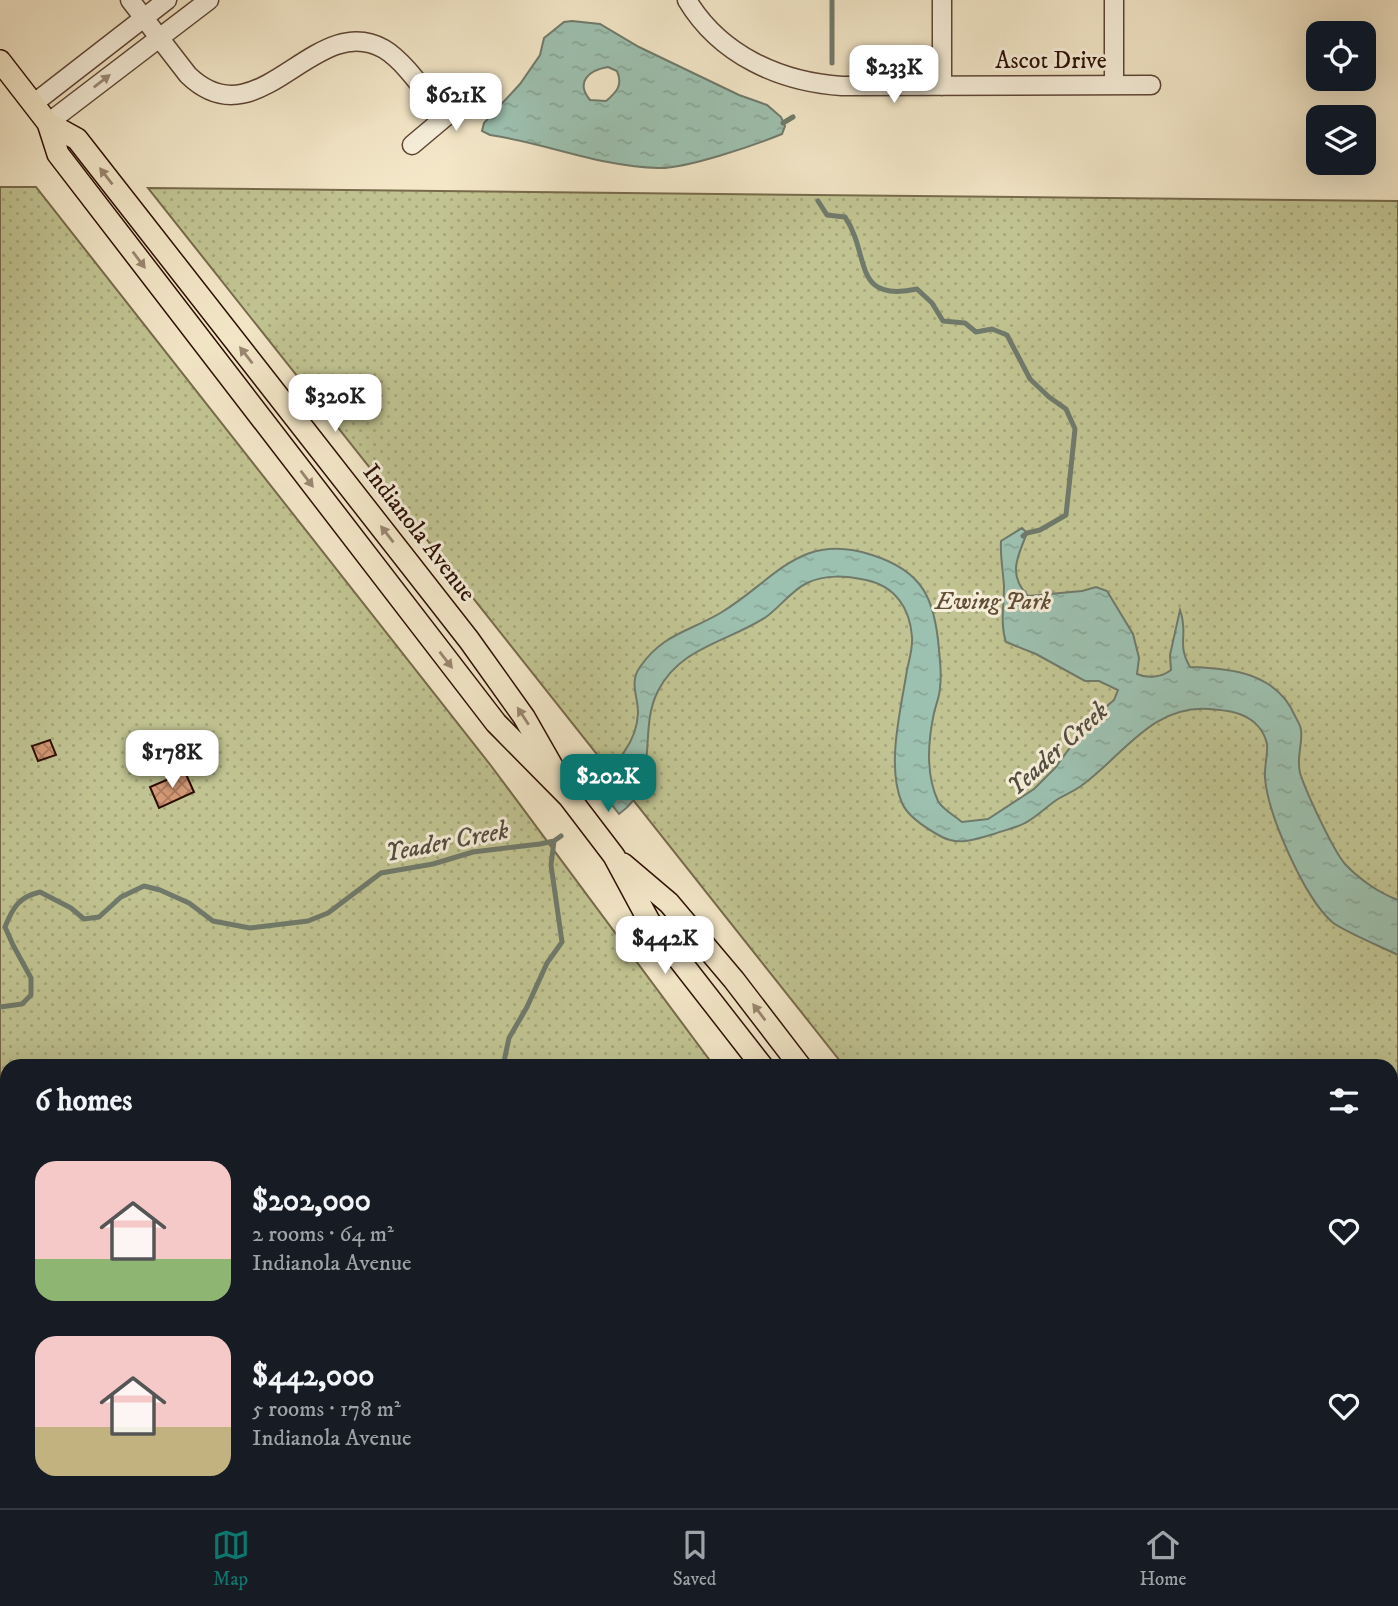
<!DOCTYPE html>
<html lang="en">
<head>
<meta charset="utf-8">
<style>
  body { margin:0; font-family:"IM FELL DW Pica",serif; background:#20242c; color:#f1f3f6; height:100vh; display:flex; flex-direction:column; font-size:26px; white-space:nowrap }
  * { box-sizing:border-box; margin:0 }
  p { font-size:23px; color:#9ea1a6 }
  .icon { flex:none; width:38px; height:38px; fill:none; stroke:currentColor; stroke-width:2; stroke-linecap:round; stroke-linejoin:round }
  .map { position:relative; flex:1; overflow:hidden }
  .side { position:absolute; left:0px; top:1059px; width:1398px; height:450px; display:flex; flex-direction:column; background:#171b24; border-radius:21px 21px 0 0; box-shadow:0 7px 28px #0002 }
  .side>* { flex:none }
  .controls { position:absolute; left:1306px; top:21px; display:grid; gap:14px }
  .controls a { display:grid; place-items:center; width:70px; height:70px; border-radius:14px; background:#171b24; box-shadow:0 7px 28px #0002; font-size:35px }
  .price { position:absolute; translate:-50% -60px; padding:0 16px; border-radius:14px; background:#fff; color:#222; font-size:23px; line-height:46px; filter:drop-shadow(0 2px 4px #0008) }
  .price::after { content:''; position:absolute; left:50%; top:42px; width:21px; height:16px; margin-left:-10px; background:inherit; clip-path:polygon(0 0,100% 0,50% 100%) }
  .price.selected { background:#0f766e; color:#fff }
  ul { padding:0; list-style:none }
  li { display:flex; align-items:center; gap:21px; height:175px; padding:0 35px }
  li span { display:grid; place-items:center; flex:none; width:196px; height:140px; border-radius:21px; color:#555 }
  li>.icon { margin-inline-start:auto }
  span .icon { width:84px; height:84px; fill:#fffc; stroke-width:1 }
  li b { font-size:30px }
  h2 { display:flex; justify-content:space-between; align-items:center; height:84px; padding:0 35px; font-size:30px }
  .tabs { display:flex; justify-content:space-around; align-items:center; height:98px; border-top:2px solid #363941; background:#171b24; font-size:19px; color:#9ea1a6 }
  .tabs a { display:grid; justify-items:center; gap:4px }
  .tabs .selected { color:#0f766e }
  .map>svg:first-child { display:block }
</style>
</head>
<body>
<div class="map">
<svg width="1398" height="1508" viewBox="0 0 1398 1508">
  <defs>
    <pattern id="park-dots" width="8" height="8" patternUnits="userSpaceOnUse" patternTransform="scale(1.75)"><rect width="8" height="8" fill="#c1c492"/><path d="M2 2h.1M6 6h.1" fill="none" stroke="#a6a77c" stroke-width="1.8" stroke-linecap="round"/></pattern>
    <pattern id="water-ripples" width="26" height="14" patternUnits="userSpaceOnUse" patternTransform="scale(1.75)"><rect width="26" height="14" fill="#9dc1b0"/><path d="M2 4q2-2 4 0t4 0M15 11q2-2 4 0t4 0" fill="none" stroke="#88a596"/></pattern>
    <pattern id="building-cross-hatch" width="8" height="8" patternUnits="userSpaceOnUse" patternTransform="scale(1.75)"><rect width="8" height="8" fill="#d39974"/><path d="M0 0l8 8M0 8l8-8" fill="none" stroke="#ac7b5d"/></pattern>
  </defs>
  <rect width="100%" height="100%" fill="#f3e7c8"/>
  <filter id="stains"><feTurbulence type="fractalNoise" baseFrequency=".00286" numOctaves="4"/><feColorMatrix values="0 0 0 0 .2 0 0 0 0 .09 0 0 0 0 .02 0 0 0 .5 -.17"/></filter>
  <radialGradient id="worn" r=".72"><stop offset=".6" stop-color="#630" stop-opacity="0"/><stop offset="1" stop-color="#630" stop-opacity=".3"/></radialGradient>
  <!-- park -->
  <path fill="url(#park-dots)" stroke="#776a4b" stroke-width="2" d="M0,187H36L492,767L714,1066H7V1137H0Z
    M148,188L1398,201V1508H1195L1190,1502H1391V1066H844Z
    M0,1183H7V1502H1073L1078,1508H0Z"/>
  <!-- water -->
  <path fill="url(#water-ripples)" stroke="#707a6b" stroke-width="2" fill-rule="evenodd" d="M572,21L600,24L639,47L739,95L767,105L781,117L785,126L782,134C755,145 686,169 658,168C601,167 546,143 490,135L482,131L484,123L520,84L540,55L544,38L564,22ZM608,67L617,71C623,85 617,92 606,101L590,100C575,82 589,70 608,67Z
    M1022,528L1027,533C1018,556 1007,574 1028,596L1082,591L1096,587L1107,591L1133,634L1139,658L1137,674C1148,679 1162,677 1171,670L1170,655L1180,610C1189,635 1176,643 1190,667C1231,668 1277,673 1295,716C1297,720 1301,726 1301,730C1303,744 1296,757 1300,773C1306,792 1333,850 1345,864C1359,879 1379,893 1398,900V955C1382,947 1345,932 1332,922C1304,897 1268,815 1265,778C1264,767 1268,755 1267,744C1264,730 1254,720 1242,715C1231,710 1220,710 1209,709C1151,705 1123,756 1081,786C1074,791 1065,795 1058,799C1047,806 1037,817 1025,823C1016,828 1004,830 994,834C975,839 960,846 942,837C929,830 908,817 902,803C886,766 901,709 907,670C909,660 913,648 912,637C910,608 895,586 866,580C846,576 826,574 807,583C792,590 780,607 766,617C728,642 680,647 658,691C637,731 662,784 619,814L595,783C616,764 637,743 638,713C638,696 629,682 640,667C662,634 691,631 722,612C775,580 800,531 872,555C923,571 935,599 939,650C940,662 942,675 940,687C940,696 936,704 934,713C928,741 925,773 938,801C942,809 955,816 962,822L988,819L1034,789L1055,768L1088,723L1114,700L1118,690L1099,681H1085L1036,654L1006,642C1000,624 1004,605 1004,586C1003,570 1000,556 1001,541Z
    M1391,1483L1398,1486V1508H1313L1310,1502H1391Z"/>
  <g fill="none" stroke-linecap="round" stroke-linejoin="round">
    <!-- stream -->
    <path stroke="#707a6b" stroke-width="5" d="M832,63V0
      M783,123L793,117
      M818,201L827,215L845,217C871,255 851,303 917,289L932,303L943,321L965,323L976,332L992,329L1007,335L1030,379L1049,397L1066,409L1075,429L1066,515L1040,530L1027,533L1023,536
      M0,1007L22,1004L31,995V978L13,945L5,927C13,907 19,897 40,892L71,908L84,919L99,917L121,897L144,886L160,890L189,903L213,921L250,928L308,921L328,913L381,873L433,864L473,852L540,844L554,841L561,836
      M503,1066L509,1038L527,1007L547,963L562,942L551,865L554,841
      M429,1508L440,1506L444,1502"/>
  </g>
  <!-- building -->
  <path fill="url(#building-cross-hatch)" stroke="#2d0f04" stroke-width="2" d="M50,740L56,755L38,761L32,746Z
    M185,772L194,792L159,808L150,787Z"/>
  <g fill="none" stroke-linecap="round" stroke-linejoin="round">
    <defs>
      <path id="minor" d="M130,0L188,75C259,144 314,9 384,49C406,62 428,97 445,117
        M687,0C720,55 780,82 842,86L1151,85
        M1114,0V85
        M942,86V0
        M33,104L167,0
        M48,123L209,0
        M412,145L475,92"/>
      <path id="major" d="M0,61L48,123L58,154L496,723L569,797L614,856L649,921L762,1066
        M48,123L77,139L469,640L524,717L556,773
        M623,864L669,903L734,980L800,1066
        M0,1161H7
        M1112,1502L1117,1508
        M1150,1502L1155,1508"/>
    </defs>
    <!-- minor casing -->
    <use href="#minor" stroke="#5e4535" stroke-width="21"/>
    <!-- major casing -->
    <use href="#major" stroke="#2d0f04" stroke-width="24"/>
    <!-- minor -->
    <use href="#minor" stroke="#f7efdb" stroke-width="18"/>
    <!-- major -->
    <use href="#major" stroke="#f3e7c8" stroke-width="21"/>
  </g>
  <!-- one-way arrows -->
  <defs><path id="oneway-solid" d="M-6-.8H1V-3.2L6.5 0L1 3.2V.8H-6Z" transform="scale(1.75)"/></defs>
  <use fill="#9c8a7a" href="#oneway-solid" transform="translate(102 81) rotate(-38)"/>
  <g fill="#9a8670">
    <use href="#oneway-solid" transform="translate(106 176) rotate(-128)"/>
    <use href="#oneway-solid" transform="translate(139 260) rotate(53)"/>
    <use href="#oneway-solid" transform="translate(246 355) rotate(-128)"/>
    <use href="#oneway-solid" transform="translate(307 479) rotate(53)"/>
    <use href="#oneway-solid" transform="translate(387 534) rotate(-128)"/>
    <use href="#oneway-solid" transform="translate(446 660) rotate(52)"/>
    <use href="#oneway-solid" transform="translate(523 716) rotate(-123)"/>
    <use href="#oneway-solid" transform="translate(759 1012) rotate(-127)"/>
  </g>
  <g text-anchor="middle" dominant-baseline="central" stroke-width="6" stroke-linejoin="round" paint-order="stroke">
    <!-- street labels -->
    <g font-size="24" fill="#2d0f04" stroke="#f7efdb">
      <text x="1051" y="61">Ascot Drive</text>
      <text transform="translate(419 533) rotate(52)">Indianola Avenue</text>
    </g>
    <!-- park labels -->
    <g font-size="24" font-style="italic" fill="#614e36" stroke="#f7efdb">
      <text x="993" y="602">Ewing Park</text>
    </g>
    <!-- water labels -->
    <g font-size="26" font-style="italic" fill="#544d40" stroke="#f7efdb">
      <text transform="translate(1058 749) rotate(-42)">Yeader Creek</text>
      <text transform="translate(447 842) rotate(-11)">Yeader Creek</text>
    </g>
  </g>
  <rect width="100%" height="100%" filter="url(#stains)"/>
  <rect width="100%" height="100%" fill="url(#worn)"/>
</svg>
<div class="controls">
<a><svg class="icon" aria-label="locate" viewBox="0 0 24 24"><circle cx="12" cy="12" r="6"/><path d="M12 2v4M12 18v4M2 12h4M18 12h4"/></svg></a>
<a><svg class="icon" aria-label="layers" viewBox="0 0 24 24"><path d="M12 4l9 5-9 5-9-5zM3 14l9 5 9-5"/></svg></a>
</div>
<b class="price" style="left:894px;top:105px">$233K</b>
<b class="price" style="left:456px;top:133px">$621K</b>
<b class="price" style="left:335px;top:434px">$320K</b>
<b class="price" style="left:172px;top:790px">$178K</b>
<b class="price selected" style="left:608px;top:814px">$202K</b>
<b class="price" style="left:665px;top:976px">$442K</b>
<section class="side">
<h2>6 homes<svg class="icon" aria-label="filters" viewBox="0 0 24 24"><path d="M4 7h16M4 17h16"/><circle cx="9" cy="7" r="2"/><circle cx="15" cy="17" r="2"/></svg></h2>
<ul>
<li><span style="background:linear-gradient(#f6c9c9 70%,#8fb573 0)"><svg class="icon" aria-label="home" viewBox="0 0 24 24"><path d="M3 11l9-7 9 7M6 9v11h12V9"/></svg></span><div><b>$202,000</b><p>2 rooms · 64 m²</p><p>Indianola Avenue</p></div><svg class="icon" aria-label="heart" viewBox="0 0 24 24"><path d="M12 20l-8-8c-3-5 5-10 8-4 3-6 11-1 8 4z"/></svg></li>
<li><span style="background:linear-gradient(#f6c9c9 65%,#c2b280 0)"><svg class="icon" aria-label="home" viewBox="0 0 24 24"><path d="M3 11l9-7 9 7M6 9v11h12V9"/></svg></span><div><b>$442,000</b><p>5 rooms · 178 m²</p><p>Indianola Avenue</p></div><svg class="icon" aria-label="heart" viewBox="0 0 24 24"><path d="M12 20l-8-8c-3-5 5-10 8-4 3-6 11-1 8 4z"/></svg></li>
</ul>
</section>
</div>
<nav class="tabs">
<a class="selected"><svg class="icon" aria-label="map" viewBox="0 0 24 24"><path d="M3 6l6-2 6 2 6-2v14l-6 2-6-2-6 2zM9 4v14M15 6v14"/></svg>Map</a>
<a><svg class="icon" aria-label="saved" viewBox="0 0 24 24"><path d="M7 4h10v16l-5-4-5 4z"/></svg>Saved</a>
<a><svg class="icon" aria-label="home" viewBox="0 0 24 24"><path d="M3 11l9-7 9 7M6 9v11h12V9"/></svg>Home</a>
</nav>
</body>
</html>
